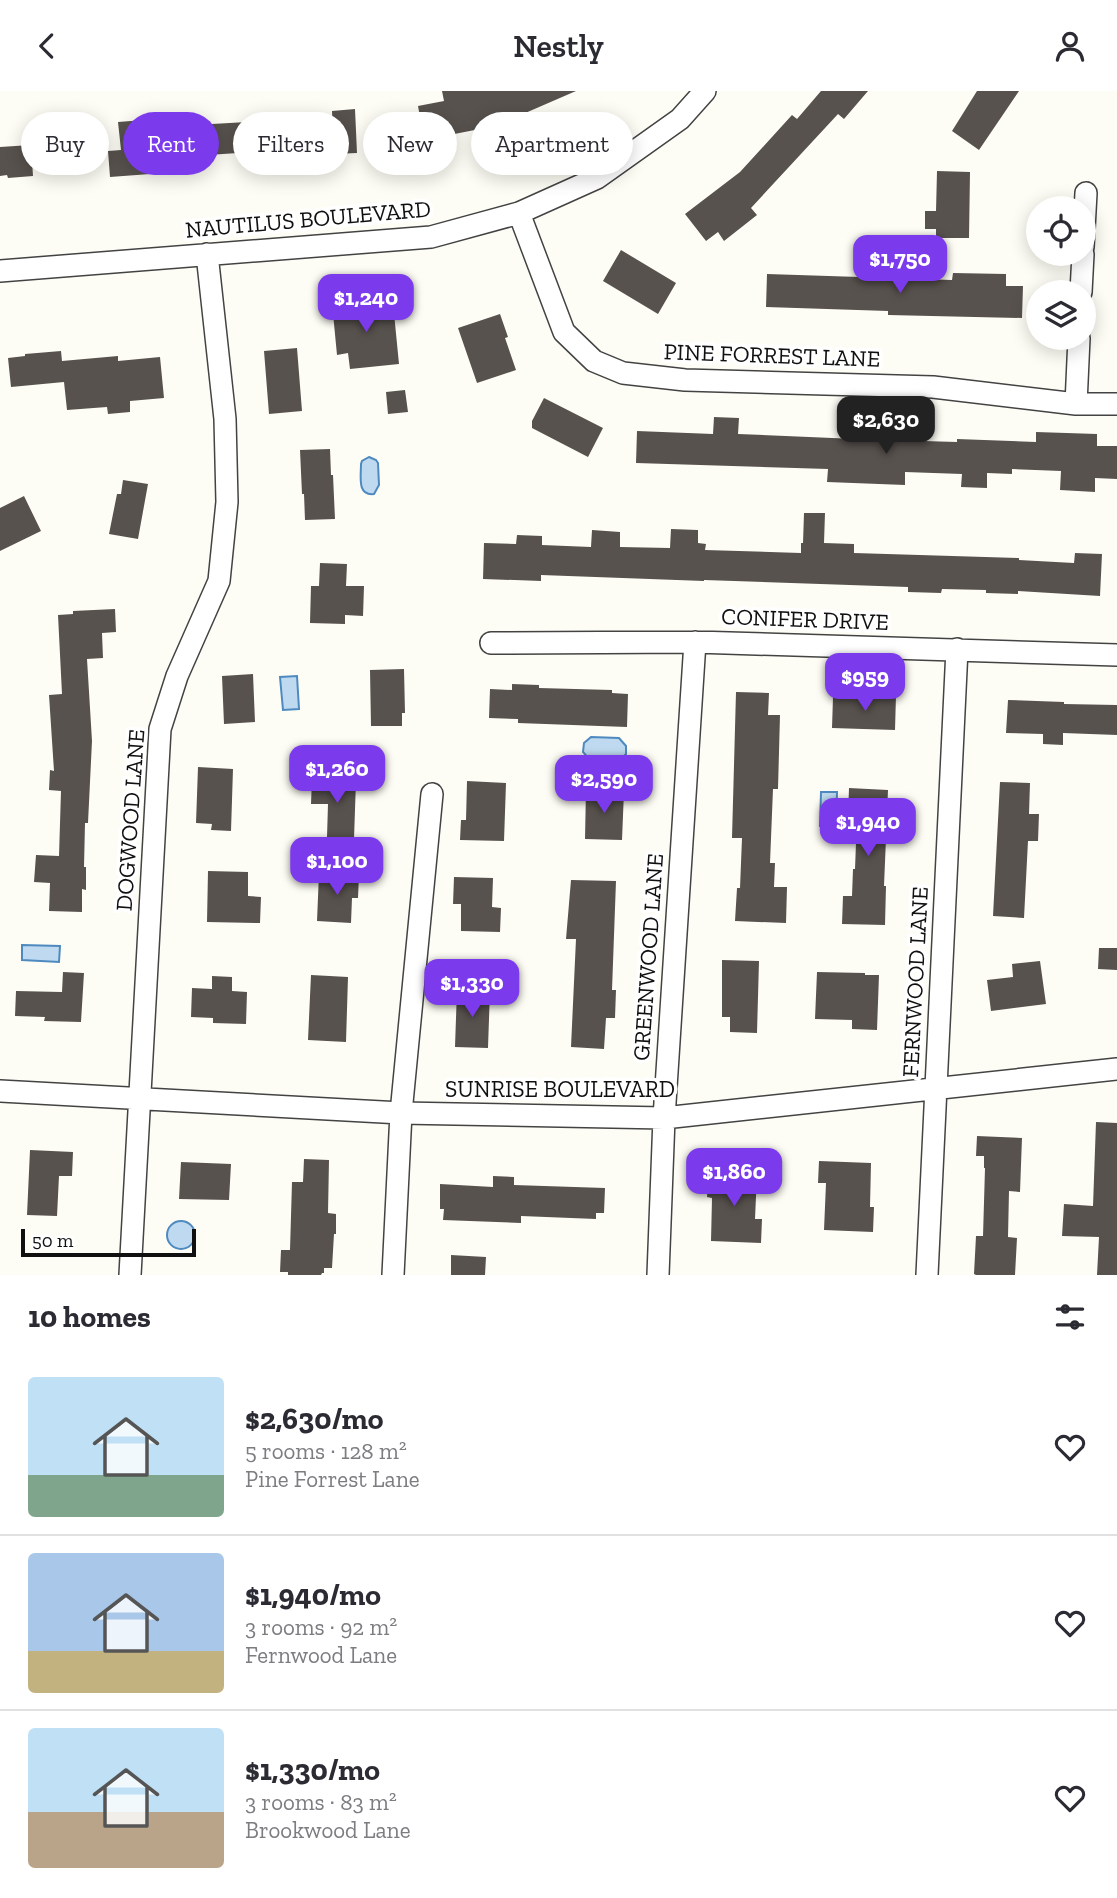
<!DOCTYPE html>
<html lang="en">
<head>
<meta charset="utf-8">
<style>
  body { margin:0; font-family:"Zilla Slab",serif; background:#f2f2f3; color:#2b2b33; height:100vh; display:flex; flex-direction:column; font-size:26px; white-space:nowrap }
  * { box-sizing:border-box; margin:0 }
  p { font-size:23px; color:#7c7c81 }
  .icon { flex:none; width:38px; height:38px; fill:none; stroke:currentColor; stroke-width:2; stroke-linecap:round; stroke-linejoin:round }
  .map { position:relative; height:1184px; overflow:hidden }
  .side { display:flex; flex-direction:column; background:#fff; flex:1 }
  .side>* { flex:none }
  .top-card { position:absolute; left:21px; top:21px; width:700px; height:63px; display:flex; gap:14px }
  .controls { position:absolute; left:1026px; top:105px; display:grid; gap:14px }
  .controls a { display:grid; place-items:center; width:70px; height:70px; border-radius:50%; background:#fff; box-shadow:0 4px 18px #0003; font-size:35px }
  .scale { position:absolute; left:21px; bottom:18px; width:175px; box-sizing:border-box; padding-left:7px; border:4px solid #101010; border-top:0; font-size:19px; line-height:24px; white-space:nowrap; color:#101010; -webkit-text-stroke:5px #fff; paint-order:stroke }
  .price { position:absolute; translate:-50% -60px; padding:0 16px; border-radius:14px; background:#7c3aed; color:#fff; font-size:23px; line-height:46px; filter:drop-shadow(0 2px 4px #0008) }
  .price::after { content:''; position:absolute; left:50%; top:42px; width:21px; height:16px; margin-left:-10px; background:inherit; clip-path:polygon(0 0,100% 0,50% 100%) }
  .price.on { background:#222; color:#fff }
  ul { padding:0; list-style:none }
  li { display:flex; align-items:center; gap:21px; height:175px; padding:0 28px }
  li+li { border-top:2px solid #e1e1e2 }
  li span { display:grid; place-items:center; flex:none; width:196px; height:140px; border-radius:7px; color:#555 }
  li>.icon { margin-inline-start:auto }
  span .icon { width:84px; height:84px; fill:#fffc; stroke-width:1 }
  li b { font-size:30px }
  h2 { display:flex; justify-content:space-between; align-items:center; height:84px; padding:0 28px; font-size:30px }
  .chip { padding:0 24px; border-radius:32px; background:#fff; box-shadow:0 4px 18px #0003; font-size:24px; line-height:63px }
  .chip.on { background:#7c3aed; color:#fff }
  header { display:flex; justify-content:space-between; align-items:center; height:91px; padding:0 28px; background:#fff; font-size:32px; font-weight:600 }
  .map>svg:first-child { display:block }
</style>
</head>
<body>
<header><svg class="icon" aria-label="back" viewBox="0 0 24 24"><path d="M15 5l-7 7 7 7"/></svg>Nestly<svg class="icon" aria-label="person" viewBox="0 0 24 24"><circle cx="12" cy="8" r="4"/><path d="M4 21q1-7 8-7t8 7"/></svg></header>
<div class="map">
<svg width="1117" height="1184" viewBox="0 0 1117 1184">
  <rect width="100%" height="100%" fill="#fefdf5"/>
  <!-- water -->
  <path fill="#bfdaf0" stroke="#4e8abf" stroke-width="2" d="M369,366L376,369L378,372L379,394L374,403C357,405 361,386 361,373L362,370Z
    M297,585L299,618L283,619L280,586Z
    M591,646L619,647L626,655V663L619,670L590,669L583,661L584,652Z
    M821,701H837L836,735H820Z
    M22,854L60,855L59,871L22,869Z
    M167 1144a14 14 0 1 1 28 0a14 14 0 1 1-28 0Z"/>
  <!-- building -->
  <path fill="#58524e" d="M442,0H576L495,35L424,49L418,15L444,10Z
    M821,0H868L844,28L838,23L751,117L757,124L724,150L718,141L706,150L685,123L740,81L792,24L797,28Z
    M977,0H1019L979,59L952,40Z
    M355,18L357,62L334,63L332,20Z
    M144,29L146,47L213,42L212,33L282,29L284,63L253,64V61L208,64L209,72L149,76L150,83L110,86L108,60L121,59L118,31Z
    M31,54L33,85L8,87L7,84L0,85V56Z
    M937,80L970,81L969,147H936V138H925V120H936Z
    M621,159L676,192L658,223L603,190Z
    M953,182L1006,183V195H1023L1022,227L888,224V220L766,216L767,183L952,189Z
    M368,209L369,215L393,212L399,273L350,278L348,262L337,264L332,212Z
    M500,223L508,246L505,247L516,279L477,292L458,237Z
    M297,257L302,320L269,323L264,260Z
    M61,260L62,270L118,265V270L160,266L164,307L130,310V321L108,323L107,316L67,319L64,291L11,296L8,267L25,265V263Z
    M405,299L408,321L388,323L386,301Z
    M544,307L603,337L588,366L532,337V330Z
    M714,326L739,327L738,343L856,348L957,351V348L1036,351V341L1097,343V355H1117V388L1095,387V401L1060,399L1061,380L1012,378V383L987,382V397L961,396L962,383L905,381V394L827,391L828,378L636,372L637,340L713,343Z
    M330,358L331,384H333L335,428L305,429L304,403H302L300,359Z
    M123,389L148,393L138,448L109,443L117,403H121Z
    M24,405L41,440L0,460V417Z
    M804,422H825L824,452L854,453V462L1019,467V469L1074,472L1075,462L1102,463L1100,505L1018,500V503L986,502V499L942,498L941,502L908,501V496L704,489V490L541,484V490L483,488L484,452L516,453L517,444L542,445V454L591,456L592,439L620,441V456L670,457L671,438L698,439V452L706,453L705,459L801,462V452H803Z
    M320,472L347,473L346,495H364L363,525L345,524V533L310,532L311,495H319Z
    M115,518L116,541L102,542L103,567L87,568L92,650L88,732H85L84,776H86V799L82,798V821L49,820L50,792L34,791L36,764L59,765L61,700L49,699L50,679L54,680L49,604L62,603L58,524L73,523V520Z
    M404,578L405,622H402V635H371L370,579Z
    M253,583L255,631L224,633L222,585Z
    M512,593L539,594V597L612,599V602L628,603L627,636L518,632V628L489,627L490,598L512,599Z
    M736,601L769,602L768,624H780L778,698H773L770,772H775L774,796H787L786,832L735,830L737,797H740L742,747H732Z
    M866,603L896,604L895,639L832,637L833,606L866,607Z
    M1008,609L1064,611V613L1117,614V644L1063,642V654L1043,653V643L1006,642Z
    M198,676L233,678L231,740L211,739L212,733L196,732Z
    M312,687L356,689L354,748L327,746L328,713H311Z
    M467,690L506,692L504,750L460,749L461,729H466Z
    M1000,691L1030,692L1029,723H1039L1038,750H1028L1024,827L993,825Z
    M849,697L888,699L884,795H886L885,834L842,833L843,805H852L853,778H855L857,726H848Z
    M586,698L624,700L622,749L585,748Z
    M208,780L248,781V805L261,806L260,832L207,831Z
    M319,782L359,784L358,807H352L351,832L317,830Z
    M454,786L493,787L492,816L501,817L500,841L461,840V813H453Z
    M571,789L616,790L612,899H616L615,927H606L604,958L571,956L576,848H566Z
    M1099,857H1117V879L1098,878Z
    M722,869L759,870L757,942L730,941V926H722Z
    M1040,870L1046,913L991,920L987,889L1013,886L1012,873Z
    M63,881L84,882L81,931L44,930L45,926L15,925L16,900L62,901Z
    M817,881L865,882V884H879L877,939L852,938V929L815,928Z
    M311,884L348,886L346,951L308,949Z
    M212,885L232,886V900L247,901L246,933L213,932V927L191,926L192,897L212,898Z
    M457,898L490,899L488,957L455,956Z
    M1096,1031L1117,1032V1184H1097L1099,1146L1062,1145L1064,1113L1093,1115Z
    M977,1045L1022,1047L1020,1101L1009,1100L1008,1146L1017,1147L1015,1184H976L974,1183L976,1145H983L985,1077H984V1065H976Z
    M30,1059L73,1061L72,1085H59L57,1125L27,1124Z
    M304,1068L329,1069L328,1122L336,1123V1143H334L332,1177H324V1182H322L321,1184H288V1181H280L281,1159H290L292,1091H303Z
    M819,1070L871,1072L870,1116H874L873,1141L824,1139L826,1092H818Z
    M181,1071L231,1073L229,1109L179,1108Z
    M709,1081L757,1083L755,1128H762L761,1152L711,1150L712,1107L707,1106Z
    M493,1085L514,1086V1094L605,1097L604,1122H596V1128L521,1125V1132L443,1129L444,1118H440V1093L493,1096Z
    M451,1164L486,1166L485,1184H451Z"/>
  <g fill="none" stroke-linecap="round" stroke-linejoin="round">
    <defs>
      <path id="minor" d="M519,122L564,241L594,270L623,282L685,289L933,296L1076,313H1117
        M1083,156L1086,102
        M0,180L431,146L519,122L597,87L680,28L705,0
        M1081,201L1083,163
        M1076,313L1079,247
        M491,552L695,551L1117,564
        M0,1000L401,1022L664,1027L1117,978
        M130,1184L160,638L177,585L219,490L227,411L225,328L207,163
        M393,1184L401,1022L432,703
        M658,1184L664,1027L695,551
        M927,1184L957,558"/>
    </defs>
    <!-- minor casing -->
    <use href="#minor" stroke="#434343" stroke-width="24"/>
    <!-- minor -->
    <use href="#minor" stroke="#fff" stroke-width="21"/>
  </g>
  <g text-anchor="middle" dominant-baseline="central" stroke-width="7" stroke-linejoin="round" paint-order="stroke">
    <!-- street labels -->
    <g font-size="23" fill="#101010" stroke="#fff">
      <text transform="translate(308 128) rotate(-5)">NAUTILUS BOULEVARD</text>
      <text transform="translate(772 264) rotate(2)">PINE FORREST LANE</text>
      <text transform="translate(805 528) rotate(2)">CONIFER DRIVE</text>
      <text transform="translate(130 729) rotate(-86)">DOGWOOD LANE</text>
      <text transform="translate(648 866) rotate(-86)">GREENWOOD LANE</text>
      <text transform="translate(915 891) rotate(-87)">FERNWOOD LANE</text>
      <text x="560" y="998">SUNRISE BOULEVARD</text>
    </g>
  </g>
</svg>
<div class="controls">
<a><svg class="icon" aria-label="locate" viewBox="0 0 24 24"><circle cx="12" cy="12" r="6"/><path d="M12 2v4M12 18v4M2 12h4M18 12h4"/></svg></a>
<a><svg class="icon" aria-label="layers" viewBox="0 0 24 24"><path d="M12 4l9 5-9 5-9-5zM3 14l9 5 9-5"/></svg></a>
</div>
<div class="scale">50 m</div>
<b class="price" style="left:900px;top:204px">$1,750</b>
<b class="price" style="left:366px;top:243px">$1,240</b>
<b class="price on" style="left:886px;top:365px">$2,630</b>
<b class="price" style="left:865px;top:622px">$959</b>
<b class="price" style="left:337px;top:714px">$1,260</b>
<b class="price" style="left:604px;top:724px">$2,590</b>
<b class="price" style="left:868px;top:767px">$1,940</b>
<b class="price" style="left:337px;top:806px">$1,100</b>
<b class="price" style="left:472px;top:928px">$1,330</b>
<b class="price" style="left:734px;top:1117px">$1,860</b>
<div class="top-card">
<a class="chip">Buy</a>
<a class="chip on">Rent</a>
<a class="chip">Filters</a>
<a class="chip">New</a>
<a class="chip">Apartment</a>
</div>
</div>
<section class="side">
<h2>10 homes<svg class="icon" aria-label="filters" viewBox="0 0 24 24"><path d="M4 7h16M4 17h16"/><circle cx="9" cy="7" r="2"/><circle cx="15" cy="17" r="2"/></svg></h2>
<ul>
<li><span style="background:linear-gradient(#bfe0f5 70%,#7fa58c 0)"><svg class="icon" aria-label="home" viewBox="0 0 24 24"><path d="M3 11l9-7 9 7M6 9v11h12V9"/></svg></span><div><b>$2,630/mo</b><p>5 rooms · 128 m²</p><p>Pine Forrest Lane</p></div><svg class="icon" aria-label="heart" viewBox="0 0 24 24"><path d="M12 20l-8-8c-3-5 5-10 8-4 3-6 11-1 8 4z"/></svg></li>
<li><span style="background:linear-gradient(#a9c7e8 70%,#c2b280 0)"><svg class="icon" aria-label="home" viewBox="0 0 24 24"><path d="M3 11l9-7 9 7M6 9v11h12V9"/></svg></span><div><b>$1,940/mo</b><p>3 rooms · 92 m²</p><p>Fernwood Lane</p></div><svg class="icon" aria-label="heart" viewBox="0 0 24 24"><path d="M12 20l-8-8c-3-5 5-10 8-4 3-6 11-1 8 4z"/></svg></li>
<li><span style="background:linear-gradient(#bfe0f5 60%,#b9a48a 0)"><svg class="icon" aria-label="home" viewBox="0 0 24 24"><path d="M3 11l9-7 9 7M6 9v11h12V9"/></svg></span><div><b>$1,330/mo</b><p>3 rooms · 83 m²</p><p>Brookwood Lane</p></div><svg class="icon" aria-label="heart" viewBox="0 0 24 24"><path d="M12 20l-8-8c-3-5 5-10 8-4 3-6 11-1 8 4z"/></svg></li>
</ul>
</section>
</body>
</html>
